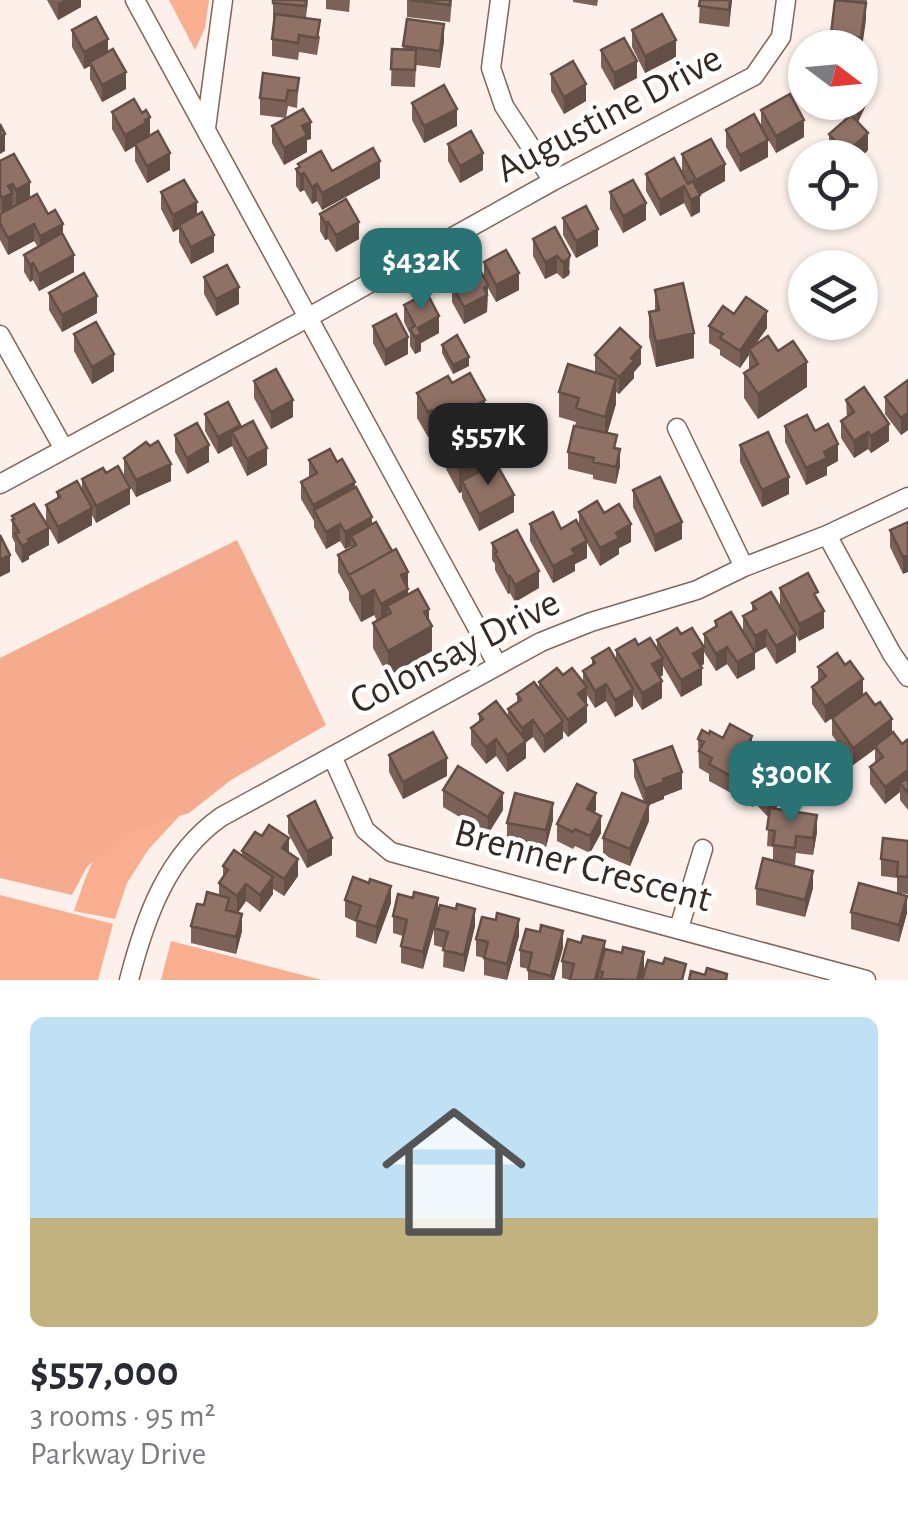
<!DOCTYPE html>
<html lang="en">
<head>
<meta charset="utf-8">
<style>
  body { margin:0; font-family:"Alegreya Sans",sans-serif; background:#f2f2f3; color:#2b2b33; height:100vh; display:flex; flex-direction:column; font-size:38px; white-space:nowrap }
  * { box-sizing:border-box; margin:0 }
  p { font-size:32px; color:#7c7c81 }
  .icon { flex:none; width:55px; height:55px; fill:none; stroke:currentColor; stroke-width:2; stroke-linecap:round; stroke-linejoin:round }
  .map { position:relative; height:980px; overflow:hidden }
  .drawer { display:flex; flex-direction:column; background:#fff; flex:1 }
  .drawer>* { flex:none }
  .needle { width:65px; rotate:106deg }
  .fabs { position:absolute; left:788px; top:30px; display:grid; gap:20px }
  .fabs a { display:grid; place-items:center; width:90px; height:90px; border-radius:50%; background:#fff; box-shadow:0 2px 8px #0004; font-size:50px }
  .price { position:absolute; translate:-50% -85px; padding:0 22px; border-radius:20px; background:#297375; color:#fff; font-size:32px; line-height:65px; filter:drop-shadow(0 2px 5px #0008) }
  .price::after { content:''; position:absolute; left:50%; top:60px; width:30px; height:22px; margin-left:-15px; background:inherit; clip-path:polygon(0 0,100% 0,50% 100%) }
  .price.current { background:#222; color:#fff }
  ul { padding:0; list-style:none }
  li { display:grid; align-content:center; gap:20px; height:530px; padding:0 30px }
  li+li { border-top:2px solid #e1e1e2 }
  li span { display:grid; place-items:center; height:310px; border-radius:15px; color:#555 }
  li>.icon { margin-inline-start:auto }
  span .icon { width:180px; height:180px; fill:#fffc; stroke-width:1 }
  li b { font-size:42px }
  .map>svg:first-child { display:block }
</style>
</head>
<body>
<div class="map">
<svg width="908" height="980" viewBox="0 0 908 980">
  <rect width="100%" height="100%" fill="#fdf0ea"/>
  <!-- green -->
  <path fill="#f8ae8f" d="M169,0H209L205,28L195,50Z
    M183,812L148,850L127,883L115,919L74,911C81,892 87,869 98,852C114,826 156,821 183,812Z
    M0,895L113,924L98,980H0Z
    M171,941L322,980H161Z"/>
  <!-- forest -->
  <path fill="#f5ac8e" d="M237,540L326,725L231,780L189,813L124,833L87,867L72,895L0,878V658Z"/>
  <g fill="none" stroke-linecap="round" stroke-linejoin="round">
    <defs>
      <path id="street" d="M135,0L497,664
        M500,0L491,68L504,106L553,181
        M206,128L223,0
        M0,335L64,449
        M677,428L744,567
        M0,484L309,317L553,181L754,76L781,37L786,0
        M827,535L892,654L908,677
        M332,756L365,830L391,852L866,980
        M679,928L703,849
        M129,980C145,918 167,855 221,817L541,642L591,622L697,590L744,567L827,535L908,497"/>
    </defs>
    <!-- street casing -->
    <use href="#street" stroke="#83665a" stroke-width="21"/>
    <!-- street -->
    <use href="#street" stroke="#fff" stroke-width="18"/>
  </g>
  <!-- wall -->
  <path fill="#7b6157" d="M47,0H81V7L58,20Z
    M273,0H308L306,18L320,37L317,55L299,52L298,60L272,56V39L274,20H273Z
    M326,0H350L349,12L326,9Z
    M407,0H452L450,22L407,17Z
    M573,0H598L597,6L573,2Z
    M700,0H732L729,27L699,23Z
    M835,0H867L861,55L860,48H831Z
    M407,19L444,41L440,68L416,65L415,87L391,86L392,49L403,50Z
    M72,30L108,52L126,89L102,102L90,79V66L84,69L72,47Z
    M632,30L676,57L645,73L632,47Z
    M601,50L637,78L614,90L601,67Z
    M551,74L586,101L564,114L551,91Z
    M299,78L297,108L288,106L286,118L311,139L307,140V152L284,165L272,143V126L286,118L260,115V98Z
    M815,102L867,103L858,122L868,150L860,158H835L829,151V134L846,119Z
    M412,103L457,126L424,143L412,120Z
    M761,110L804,137L776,153L761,127Z
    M112,112L150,134L147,137L170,170L147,183L135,161V146L125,152L112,129Z
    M726,130L768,157L740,172L726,147Z
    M448,144L483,170L460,183L448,161Z
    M682,154L725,181L700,195V212L691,217L684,203L660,216L646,191V174L682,171Z
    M0,161L30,198L48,214L63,234L74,272L39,291L33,280L30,282L24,272V255L38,247L34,241L8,255L0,240V214L1,213L0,211Z
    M298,164L332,171L380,178L322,210L317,201L312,204L304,190L300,192L296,186V169L298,168Z
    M161,192L197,215L214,252L191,264L179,242V229L173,232L161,209Z
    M610,192L646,220L623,233L610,209Z
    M320,214L359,239L336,252L328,239L325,240L320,231Z
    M563,218L598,246L576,258L563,235Z
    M555,227L570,272L569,275L563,279L557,273L545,279L533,256V239Z
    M484,262L519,290L496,302L488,288L487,312L464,324L452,302V285L464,279V274L484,277Z
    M204,277L239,304L216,316L204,294Z
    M655,290L694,358L656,367L649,337V312L655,311Z
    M49,293L97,313L62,332L49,310Z
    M404,305L439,333L421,343V351L415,354L410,346V334L404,322Z
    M734,314L767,328L755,345L778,351L807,387L758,419L744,398V373L749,370V355L740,368L720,355V350L709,343V326Z
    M373,326L408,354L385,366L373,343Z
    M74,334L114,371L92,384L74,351Z
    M442,345L469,366L453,374L442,353Z
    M595,355L641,364L634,372V378L619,394L616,392V404L607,433L617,449L620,466L616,484L593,479V475L568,469V452L576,422L559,417V392L595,372Z
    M908,380V430L901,435L885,414V397Z
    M254,381L293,417L271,429L254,398Z
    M452,383L485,410L504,460L497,463L514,512L479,531L462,498V492L459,493L446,469L445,447L441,450L432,435L428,437L417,418V393Z
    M846,400L889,441L871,453L868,449L854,458L841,438V421L847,418Z
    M205,414L240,428L267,465L247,476L232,446L218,454L205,431Z
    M785,426L815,431L838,461L827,467V475L806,485L785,442Z
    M175,435L209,462L187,474L175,452Z
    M740,445L789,494L762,507L740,462Z
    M150,446L171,481L136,497L124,475V458Z
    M309,460L337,462L355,487L372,524L408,572V594L429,620L432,651L388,676L373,648V623L377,621L374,615L361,622L349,600V592L338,572V555L351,548V546L345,549L340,541L326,549L314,527V521L301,499V482L309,477Z
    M82,479L130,504L96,523L92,515V525L58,544L46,522V505L57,498V492L82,490Z
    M633,490L682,539L655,552L633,507Z
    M579,512L604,513L631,542L619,548V554L600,566L587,543V558L575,564V571L553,583L530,541V524L561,529L579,525Z
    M12,516L49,545L29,556V559L22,563L15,551V543L12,537Z
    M908,522L903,574L890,547V530Z
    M492,543L539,588L515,602L510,593L508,594L495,570V564L492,560Z
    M780,588L818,600L824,628L799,641L780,605Z
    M752,603L796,652L776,664L766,647L755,653V669L737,679L727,664L716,671L704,652V664L701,666L702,685L681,697L663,666V675L660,677L662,698L642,710L633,695V706L615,717L606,701L595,708L587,695V722L568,737L563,731V738L544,753L533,737L526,742V758L507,772L496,756L486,764L471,745V728L479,722V714L508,718V709L517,703V694L539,689V682L563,675L583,681V671L592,665V658L616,661V650L638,645L657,649V640L681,634L704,647V634L715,628V621L743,632V616L752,611Z
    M818,667L863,696L902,744L908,742V810L900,800V792L885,804L870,784V767L875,763V749L853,765L832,735V718L825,723L812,704V687L818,682Z
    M698,739L752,753L744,769L783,778L781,780L784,800L775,809L817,832L813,855L796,853L795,865L781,863L813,888L805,917L756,905V888L773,861V847L767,846L769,814L767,816L756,804L752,807L737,792V781L731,793L709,781V774L699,768Z
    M389,755L447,776L403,799L389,772Z
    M634,760L682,789L664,796V799L649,805V821L630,866L603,855V838L644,802L634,777Z
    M443,790L503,810L488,834L443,807Z
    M596,810L594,813L601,833L590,853L575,846L573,849L557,841V824Z
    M288,816L332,855L307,868L288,833Z
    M553,820L546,847L507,840V823Z
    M908,841V894L897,893V878L881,876V859Z
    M242,851L289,852L298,876L284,896L273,889V894L260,912L246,901L238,913L242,931L236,954L191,943V926L204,905L219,895V883L223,877V866L242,855Z
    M345,900L391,903L376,944L356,937V922L345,917Z
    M851,912L907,913L899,942L851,929Z
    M438,914L475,926L464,972L443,967L444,948L434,945V928L423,969L401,963V946L403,936L393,933V916Z
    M540,932L563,948L554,980H528V969L520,967V950Z
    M519,936L507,980L484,975V958L476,956V939Z
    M605,951L644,969L641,980H599V978L570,980L562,978V961Z"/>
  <!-- shaded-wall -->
  <path fill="#644f47" d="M64,0H81V7L58,20V3Z
    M730,0H732L729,27V10Z
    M866,3V20L861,55V38Z
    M444,24V41L440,68V51Z
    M108,39V56L90,62V66L84,69V52Z
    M676,40V57L645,73V56Z
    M637,61V78L614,90V73Z
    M126,72V89L102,102V85Z
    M586,84V101L564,114V97Z
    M867,86V103L857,124V107Z
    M457,109V126L424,143V126Z
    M150,117V134L147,136V139L125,152V135Z
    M804,120V137L776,153V136Z
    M311,122V139L307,140V152L284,165V148L302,126Z
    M868,133V150L860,158H846V153Z
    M5,134V151L0,154V137Z
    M768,140V157L740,172V155Z
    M170,153V170L147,183V166Z
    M483,153V170L460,183V166Z
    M380,161V178L322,210V193Z
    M725,164V181L696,197V180Z
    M304,173V190L300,192V175Z
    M30,182V199L16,207V190Z
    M13,184L12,210L2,215V198L8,186Z
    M317,184V201L312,204V187Z
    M684,186V203L660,216V200Z
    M700,195V212L691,217V200Z
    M197,202V219L179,225V229L173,232V215Z
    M646,203V220L623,233V216Z
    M328,222V239L325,240V223Z
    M359,222V239L336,252V235Z
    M34,224V241L8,255V238Z
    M63,224V241L40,253V236Z
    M598,229V246L576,258V241Z
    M214,235V252L191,264V247Z
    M74,255V272L39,291V274Z
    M570,255L569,275L563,279V262Z
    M557,256V273L545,279V262Z
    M33,263V280L30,282V265Z
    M519,273V290L496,302V285Z
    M488,285L487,312L464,324V307Z
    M239,287V304L216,316V299Z
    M97,296V313L62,332V315Z
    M767,311V328L750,352L749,349V355L740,368V351Z
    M439,316V333L421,343V351L415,354V337L418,328Z
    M694,333V358L656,367V342Z
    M408,337V354L385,366V350Z
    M641,347V364L634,372V378L619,394V377L631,358Z
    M114,354V371L92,384V367Z
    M469,357V366L453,374V365Z
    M807,362V387L758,419V394Z
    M616,379V404L605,442V417Z
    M293,400V417L271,429V412Z
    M485,400V425L451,441L445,431V447L441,450V425Z
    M432,410V435L428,437V412Z
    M908,413V430L901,435V418Z
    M889,424V441L871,453V436Z
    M240,425V442L232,432V446L218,454V437Z
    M868,432V449L854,458V441Z
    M504,434V460L462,481V492L459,493V468L485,445Z
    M838,444V461L827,467V475L806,485V468L824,452Z
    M209,445V462L187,474V458Z
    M267,448V465L247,476V459Z
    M620,449V466L616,484V467Z
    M171,464V481L136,497V480Z
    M789,477V494L762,507V490Z
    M355,482V499L314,510L313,522V505Z
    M130,488V504L96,523V506Z
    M514,495V512L479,531V514Z
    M92,508V525L58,544V527Z
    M372,517V534L351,536V546L345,549V532Z
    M682,522V539L655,552V535Z
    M340,524V541L326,549V532Z
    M631,524V542L619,548V554L600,566V548L616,533Z
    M49,528V545L29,556V559L22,563V546L28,539Z
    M587,541V558L575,564V571L553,583V566L572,549Z
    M10,555V572L0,577V560Z
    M908,555V572L903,574V557Z
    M539,571V588L515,602V585Z
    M408,572V614L391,613L387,606V626L381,629V604L401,575Z
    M510,576V593L508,594V577Z
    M374,590V615L361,622V597Z
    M429,609V628L432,626V651L388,676V651L424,612Z
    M824,611V628L799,641V624Z
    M766,630V647L755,653V636Z
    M796,634V652L776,664V646Z
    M704,647V664L693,671V654Z
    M727,647V664L716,671V654Z
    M755,652V669L737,679V662Z
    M663,658V675L652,681V664Z
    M702,668V685L681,697V680Z
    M863,679V696L825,723V706Z
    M662,681V698L642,710V693Z
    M606,684V701L595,708V691Z
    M587,687V704L578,694Z
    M633,689V706L615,717V700Z
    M587,705V722L568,737V720Z
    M892,719V736L875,746V749L853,765V748Z
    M533,720V737L526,742V758L507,772V755L522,744V728Z
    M563,721V738L544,753V736Z
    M752,736V753L739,777L737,775V781L731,793V776Z
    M496,739V756L486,764V747Z
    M447,758V776L403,799V782Z
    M783,761V778L773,788V771Z
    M908,770V786L900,783V792L885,804V787Z
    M682,772V789L664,796V799L649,805V821L630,866V849L645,806V789L663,779Z
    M784,783V800L767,816V799Z
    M756,787V804L752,807V790Z
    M503,793V810L488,834V817Z
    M596,793V810L587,826V809Z
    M553,803V820L546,847V830Z
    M817,815V832L813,855V838Z
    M601,816V833L590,853V836Z
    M289,838V855L282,848Z
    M332,838V855L307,868V851Z
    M298,859V876L284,896V879Z
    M813,871V888L805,917V900Z
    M273,877V894L260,912V895Z
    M246,884V901L237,913V896Z
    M391,886V903L376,944V927Z
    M907,896V913L899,942V925Z
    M438,898V915L423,969V952Z
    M475,909V926L464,972V955Z
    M242,914V931L236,954V937Z
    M519,919V936L507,980V964Z
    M563,931V948L554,980H551Z
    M605,941V958L599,971V980H595Z
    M644,952V969L641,980H637Z"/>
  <!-- building -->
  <path fill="#8f7165" stroke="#644f47" stroke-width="2.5" d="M273,0H306V6L273,3Z
    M410,0H450V5Z
    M700,0H730L729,10L699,6Z
    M835,0L866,3L861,38L831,34Z
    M275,14L320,20L317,38L299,35L298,43L272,39Z
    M662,14L676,40L645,56L632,30Z
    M96,17L108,39L84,52L72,30Z
    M407,19L444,24L440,51L403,46Z
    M624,38L637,61L614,73L601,50Z
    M113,49L126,72L102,85L90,62Z
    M392,49L416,50L415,70L391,69Z
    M573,61L586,84L564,97L551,74Z
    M263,73L299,78L297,91L288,90L286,101L260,98Z
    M860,83L867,86L860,101Z
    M444,85L457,109L424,126L412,103Z
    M790,94L804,120L776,136L761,110Z
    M134,99L142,113L146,110L150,117L145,120L147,122L125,135L112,112Z
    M303,109L311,122L302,126L307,135L284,148L272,126Z
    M754,114L768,140L740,155L726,130Z
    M851,115L868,133L846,153L829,134Z
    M0,124L5,134L0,137Z
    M158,131L170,153L147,166L135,144Z
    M471,131L483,153L460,166L448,144Z
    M711,139L725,164L696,180L682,154Z
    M373,148L380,161L322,193L317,184L312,187L304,173L300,175L296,169L300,167L298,164L321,151L332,171Z
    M14,154L30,182L16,190L13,184L8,186L12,193L2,198L0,194V161Z
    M674,158L688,184L693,181L700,195L691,200L684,186L660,200L646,174Z
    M184,180L197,202L173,215L161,192Z
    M633,180L646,203L623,216L610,192Z
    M37,194L48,214L55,210L63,224L40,236L34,224L8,238L0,223V214Z
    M346,199L359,222L336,235L328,222L325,223L320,214Z
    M586,206L598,229L576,241L563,218Z
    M202,212L214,235L191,247L179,225Z
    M555,227L570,255L569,258L563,262L557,256L545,262L533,239Z
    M62,233L74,255L39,274L33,263L30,265L24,255Z
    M506,250L519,273L496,285L484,262Z
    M227,265L239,287L216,299L204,277Z
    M471,270L477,275L481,272L488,285L484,288L487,295L464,307L452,285L466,278L464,274Z
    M84,273L97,296L62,315L49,293Z
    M683,283L694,333L656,342L649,312L659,310L655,290Z
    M427,293L439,316L418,328L421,334L415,337L410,329L415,326L404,305Z
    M746,297L767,311L740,351L720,338L723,334L709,326L723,306L734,314Z
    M396,314L408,337L385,350L373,326Z
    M96,322L114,354L92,367L74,334Z
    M620,328L641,347L631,358L634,361L619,377L595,355Z
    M457,335L469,357L453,365L442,345Z
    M768,336L778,351L793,341L807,362L758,394L744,373L758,364L749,349Z
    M568,364L616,379L605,417L576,408L579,398L559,392Z
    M276,369L293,400L271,412L254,381Z
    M470,373L485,400L441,425L432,410L428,412L417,393L448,376L452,383Z
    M908,380V413L901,418L885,397Z
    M864,387L889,424L871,436L868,432L854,441L841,421L854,412L846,400Z
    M228,402L240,425L218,437L205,414Z
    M490,408L504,434L485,445L488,453L459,468L446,444L451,441L445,431Z
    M807,415L815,431L828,424L838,444L824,452L827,458L806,468L785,426Z
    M253,421L267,448L247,459L232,432Z
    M197,423L209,445L187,458L175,435Z
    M574,426L617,435L614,448L620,449L616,467L593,462L594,458L568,452Z
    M768,432L789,477L762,490L740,445Z
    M158,441L171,464L136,480L124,458L146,442L150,446Z
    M330,449L337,462L342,459L355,482L313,505L301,482L317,473L309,460Z
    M496,463L514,495L479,514L462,481Z
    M118,466L130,488L96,506L82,479L103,468L106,473Z
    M660,477L682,522L655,535L633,490Z
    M77,481L92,508L58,527L46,505L60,497L57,492Z
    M356,487L372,517L345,532L340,524L326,532L314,510Z
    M597,501L604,513L619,504L631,524L616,533L619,538L600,548L579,512Z
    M34,504L49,528L28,539L29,542L22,546L15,534L19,532L12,520L14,519L12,516Z
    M553,512L561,529L576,520L587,541L572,549L575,554L553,566L530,524Z
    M376,522L392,551L349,575L350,577L338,555L356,545L351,536Z
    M908,522V555L903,557L890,530Z
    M517,530L539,571L515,585L510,576L508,577L495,553L497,552L492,543Z
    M0,535L10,555L0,560Z
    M396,549L408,572L401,575L408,589L381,604L374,590L361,597L349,575Z
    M808,573L818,592L814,594L824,611L799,624L780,588Z
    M418,589L429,609L424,612L432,626L388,651L373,623L391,613L387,606Z
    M771,592L796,634L776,646L766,630L755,636L743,616L756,609L752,603Z
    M731,612L755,652L737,662L727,647L716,654L704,634L717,626L715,621Z
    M677,628L681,634L692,628L704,647L693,654L702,668L681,680L657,640Z
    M650,638L663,658L652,664L662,681L642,693L616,650L635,639L638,645Z
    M609,648L633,689L615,700L606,684L595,691L583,671L595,663L592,658Z
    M837,653L845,665L850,661L863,679L825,706L812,687L826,676L818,667Z
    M557,668L563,675L572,668L587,687L578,694L587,705L568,720L539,682Z
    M534,682L563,721L544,736L533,720L522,728L508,709L521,700L517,694Z
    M866,693L875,705L880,702L892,719L853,748L832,718Z
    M496,701L526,741L507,755L496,739L486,747L471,728L483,719L479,714Z
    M730,724L752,736L731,776L709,764L712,758L699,751L704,742L698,739L702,730L709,734L710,731L723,738Z
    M433,732L447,758L403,782L389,755Z
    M893,732L902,744L907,740L908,742V770L885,787L870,767L883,757L875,746Z
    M768,745L783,761L773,771L784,783L767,799L756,787L752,790L737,775Z
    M672,746L682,772L663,779L664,782L645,789L634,760Z
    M458,766L503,793L488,817L443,790Z
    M908,778V793L900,783Z
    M577,784L596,793L587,809L601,816L590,836L575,829L573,832L557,824Z
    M515,793L553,803L546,830L507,823Z
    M622,793L649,804L630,849L603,838Z
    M315,801L332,838L307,851L288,816Z
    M770,808L817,815L813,838L796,836L795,848L773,845L775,831L767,829Z
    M269,825L289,838L282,848L298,859L284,879L242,851L255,832L262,836Z
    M883,838L908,841V877L897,876L898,862L881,859Z
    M234,850L273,877L260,895L246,884L237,896L219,883L228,870L223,866Z
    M763,858L813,871L805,900L756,888Z
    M353,877L369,883L370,879L391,886L376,927L356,920L361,906L345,900Z
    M859,883L907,896L899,925L851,912Z
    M207,892L229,898L226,910L242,914L236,937L191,926L197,904L204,905Z
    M414,892L438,898L423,952L401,946L407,920L393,916L398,894L413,898Z
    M457,904L475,909L464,955L443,950L448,932L434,928L440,905L456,909Z
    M497,913L519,919L507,964L484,958L488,942L476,939L482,917L496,920Z
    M541,925L563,931L551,976L528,970L532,953L520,950L526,929L540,932Z
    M583,936L605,941L595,980H570L574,964L562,961L568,939L581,943Z
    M623,947L644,952L637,980L601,979L603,972L599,971L605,949L622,953Z
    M665,958L686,964L682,980H642L648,960L663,964Z
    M707,968L727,974L726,980H689L691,971L705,975Z"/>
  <g text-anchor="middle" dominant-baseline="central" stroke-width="9" stroke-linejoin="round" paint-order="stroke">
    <!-- street labels -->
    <g font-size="40" fill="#372a25" stroke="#fff">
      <text transform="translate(609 114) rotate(-28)">Augustine Drive</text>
      <text transform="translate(455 652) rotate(-27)">Colonsay Drive</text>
      <text transform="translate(583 866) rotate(15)">Brenner Crescent</text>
    </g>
  </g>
</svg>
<div class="fabs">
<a><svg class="needle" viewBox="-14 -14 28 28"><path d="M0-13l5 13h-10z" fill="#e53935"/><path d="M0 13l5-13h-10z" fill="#7c7c81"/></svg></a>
<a><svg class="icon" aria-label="locate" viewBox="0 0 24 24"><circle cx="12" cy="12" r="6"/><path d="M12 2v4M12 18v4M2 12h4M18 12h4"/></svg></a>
<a><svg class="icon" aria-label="layers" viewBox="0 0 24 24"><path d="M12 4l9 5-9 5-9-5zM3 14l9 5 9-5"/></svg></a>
</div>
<b class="price" style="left:421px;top:313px">$432K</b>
<b class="price current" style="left:488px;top:488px">$557K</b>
<b class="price" style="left:791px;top:826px">$300K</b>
</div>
<section class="drawer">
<ul>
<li><span style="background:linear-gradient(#bfe0f5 65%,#c2b280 0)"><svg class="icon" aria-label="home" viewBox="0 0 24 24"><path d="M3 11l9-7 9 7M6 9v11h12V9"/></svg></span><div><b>$557,000</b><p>3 rooms · 95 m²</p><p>Parkway Drive</p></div></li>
</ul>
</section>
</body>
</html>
